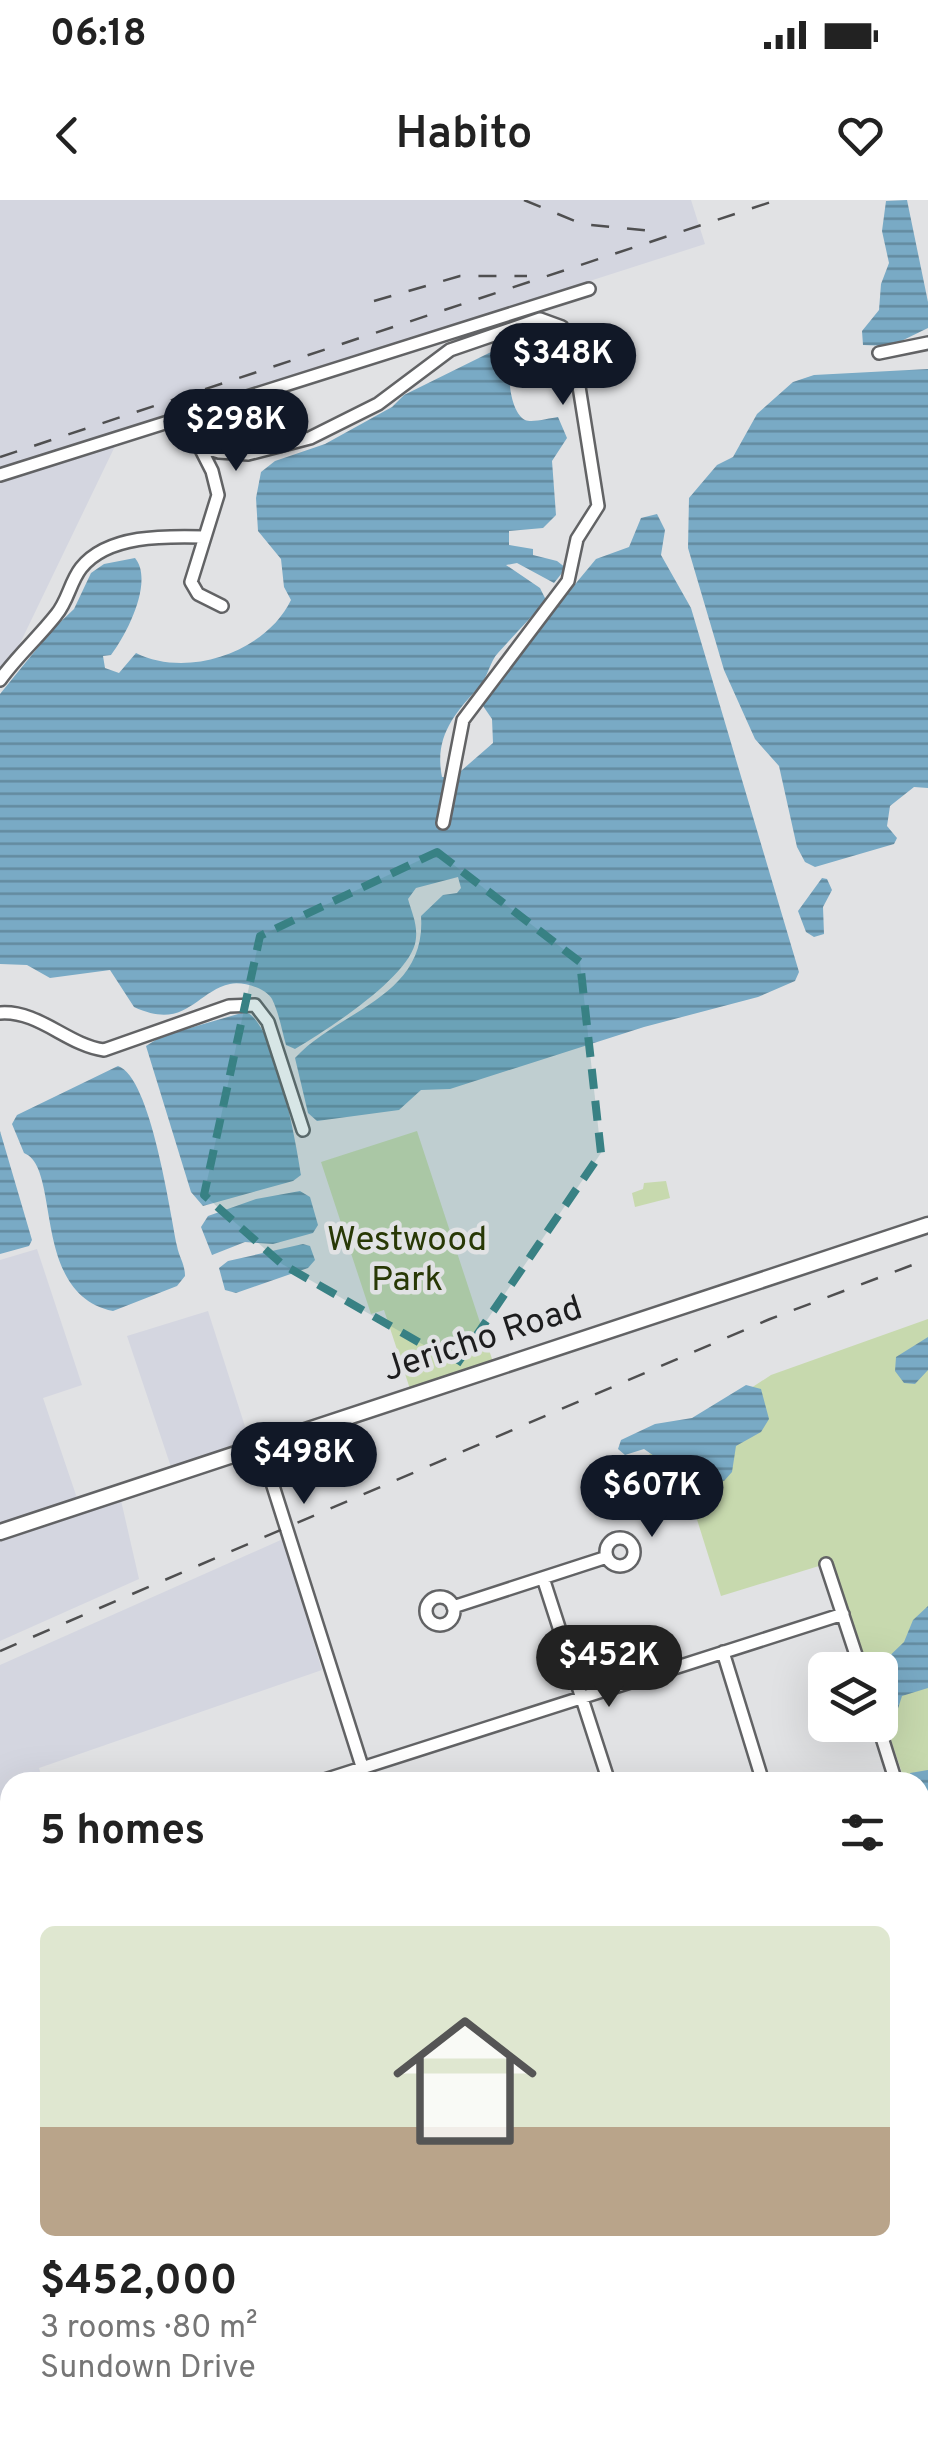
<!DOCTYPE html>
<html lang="en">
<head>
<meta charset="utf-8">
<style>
  body { margin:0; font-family:Overpass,sans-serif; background:#f2f2f2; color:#222; height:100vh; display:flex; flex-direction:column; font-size:38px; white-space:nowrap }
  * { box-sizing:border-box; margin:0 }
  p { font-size:32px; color:#767676 }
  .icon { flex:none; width:55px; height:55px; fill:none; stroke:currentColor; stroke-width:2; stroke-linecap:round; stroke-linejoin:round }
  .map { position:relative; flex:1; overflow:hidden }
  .side { position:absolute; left:0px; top:1572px; width:930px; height:672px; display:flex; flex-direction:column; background:#fff; border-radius:30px 30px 0 0; box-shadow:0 10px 40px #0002 }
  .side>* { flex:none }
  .buttons { position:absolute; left:808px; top:1452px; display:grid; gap:20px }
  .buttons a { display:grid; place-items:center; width:90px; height:90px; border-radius:15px; background:#fff; box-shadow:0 10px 40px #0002; font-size:50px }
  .price { position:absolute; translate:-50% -85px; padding:0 22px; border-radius:35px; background:#111827; color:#fff; font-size:32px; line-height:65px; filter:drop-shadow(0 2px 5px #0008) }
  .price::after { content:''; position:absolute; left:50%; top:60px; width:30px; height:22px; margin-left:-15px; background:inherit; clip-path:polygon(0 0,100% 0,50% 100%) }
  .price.selected { background:#222; color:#fff }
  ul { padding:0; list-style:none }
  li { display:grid; align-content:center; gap:20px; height:530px; padding:0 40px }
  li span { display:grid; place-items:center; height:310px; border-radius:15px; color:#555 }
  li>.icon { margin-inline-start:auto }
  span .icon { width:180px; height:180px; fill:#fffc; stroke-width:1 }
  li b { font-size:42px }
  h2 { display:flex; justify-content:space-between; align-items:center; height:120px; padding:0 40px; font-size:42px }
  .status { display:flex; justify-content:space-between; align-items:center; height:70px; padding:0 50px; background:#fff; direction:ltr }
  .status svg { height:28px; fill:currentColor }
  header { display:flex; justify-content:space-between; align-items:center; height:130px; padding:0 40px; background:#fff; font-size:45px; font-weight:600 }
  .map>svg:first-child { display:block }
</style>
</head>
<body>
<div class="status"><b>06:18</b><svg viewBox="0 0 49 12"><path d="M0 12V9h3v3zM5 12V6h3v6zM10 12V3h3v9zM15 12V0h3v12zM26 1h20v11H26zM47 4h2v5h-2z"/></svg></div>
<header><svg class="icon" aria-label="back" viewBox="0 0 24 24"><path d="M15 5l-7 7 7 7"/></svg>Habito<svg class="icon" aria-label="heart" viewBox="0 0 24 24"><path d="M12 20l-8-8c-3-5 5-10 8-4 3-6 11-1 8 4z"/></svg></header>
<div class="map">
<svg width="928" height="2243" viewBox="0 0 928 2243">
  <defs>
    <pattern id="water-rules" width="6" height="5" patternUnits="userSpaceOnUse" patternTransform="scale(2.5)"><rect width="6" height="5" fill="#79aac5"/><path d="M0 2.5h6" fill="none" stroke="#638a9f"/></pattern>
  </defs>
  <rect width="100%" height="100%" fill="#e1e2e4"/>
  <!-- built -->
  <path fill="#d4d6e0" d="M0,0H691L705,44L0,270Z
    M117,242L0,485V280Z
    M37,1049L82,1185L43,1198L77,1298L0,1327V1060Z
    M208,1111L250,1242L171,1267L127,1136Z
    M120,1296L139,1379L0,1441V1336Z
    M283,1339L322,1470L39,1568L43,1582H10V1678L0,1681V1465Z
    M0,1768L10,1800V2059L6,2061L0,2042Z"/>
  <!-- education -->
  <path fill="#e9d3c7" d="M928,2088V2243H824L822,2235H920V2090Z"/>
  <!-- green -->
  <path fill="#c7d9ae" d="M417,931L493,1162L410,1189L384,1110L371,1114L321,962Z
    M666,981L670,998L635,1007L632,993L643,989L644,983Z
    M928,1119V1652L920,1627V1582H905L880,1507V1470H868L832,1362L721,1396L689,1294L644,1258L771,1175Z"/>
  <!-- water -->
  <path fill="url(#water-rules)" d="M907,0L928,102V128L891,146L863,145L862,131L879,110L881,84L889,63L882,31L886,1Z
    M491,152L511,167C507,177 511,213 525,220C532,223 550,218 558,217L567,238L552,261L556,315L543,328L509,331V345L533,349V355L557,361L566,368L554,383L517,363L506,365L540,388L546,400C530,419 513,436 498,453C490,461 488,477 479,487C454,514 434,537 442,577H454L493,543L492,519L481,503C493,485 513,473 518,453L596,359L629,347L641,318L657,314L665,330L661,355L691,408L799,772L795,781L758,797L644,827L450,889L421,890L399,910L317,921L308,913L295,858C339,810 427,797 421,716L443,695L457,693L461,688L458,677L416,688L408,699C412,714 419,726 415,744C405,780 327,830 295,849L286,845C282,831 279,813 272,799C266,788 242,781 230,784C195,792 186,831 134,807L110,770L50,778L27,765L0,764V494L52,430L74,409L91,373L104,364L135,358C154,381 127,434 111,455L103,456L105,468L119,473L136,453C188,479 266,452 291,400L284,387L281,359L258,331L256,298L261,272L275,261L325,244L392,207L404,195Z
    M928,169V588L914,587L890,606L887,626L897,638L894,644L815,667L805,662L797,647L779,566L755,539L724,470L688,348L689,298L717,265L733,257L757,214L793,182L814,175Z
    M822,678L827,679L832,690L823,707L824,734L814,737L806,732L798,711Z
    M245,812C274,819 297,946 301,975L293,981L203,1006L191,992L146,846L162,836Z
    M118,866C151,877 170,1013 177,1046C179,1057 185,1064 185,1076L177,1086L113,1111C30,1094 62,968 24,953L12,924L17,915Z
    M0,931L32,1040L29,1046L0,1054Z
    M300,991L310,997L318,1025L313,1033L273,1044L245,1042L212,1055L201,1027L208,1016L256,999Z
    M303,1044L310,1046L315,1060L308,1068L236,1093L225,1090L219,1068L228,1061Z
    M928,1137V1170L915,1184L904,1183L895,1171L896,1157Z
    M746,1185L761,1189L769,1219L761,1232L736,1246L732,1272L724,1281L685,1272L671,1257L657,1258L644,1249L625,1255L618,1249L621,1240L655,1224L692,1218Z
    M928,1406V1488L902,1496L896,1515L879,1466L904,1442L913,1420Z
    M928,1570V1628L920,1603V1582H913L910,1573Z"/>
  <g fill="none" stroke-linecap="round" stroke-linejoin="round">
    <defs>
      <path id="minor" d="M879,153L928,143
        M184,216L212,271L218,295L191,382L198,394L222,406
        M199,246L219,252L248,254L310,238L378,204L450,150L540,119L562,127L574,155L598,306L577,339L568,381L463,520L443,623
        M0,275L589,89
        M0,480C17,456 38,438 56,415C68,401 70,382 81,368C108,334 167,336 205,337
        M0,813C39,810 67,845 104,850L229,806L255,805L268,822L303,930
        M260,1245L367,1582
        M606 1352a14 14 0 1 1 28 0a14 14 0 1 1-28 0Z
        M826,1364L861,1470
        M543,1378L609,1582
        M426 1411a14 14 0 1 1 28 0a14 14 0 1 1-28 0Z
        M453,1407L607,1357
        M723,1452L763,1582
        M878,1525L896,1582
        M318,1582L843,1414
        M920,1660L928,1686
        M0,1689L10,1686
        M920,1769L928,1766
        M920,1957L928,1954
        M0,2060L10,2092
        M920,2084L928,2110
        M0,2223L10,2220
        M55,2235L58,2243
        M243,2235L246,2243
        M501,2235L503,2243
        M658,2235L661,2243
        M816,2235L818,2243
        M430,2243L454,2235"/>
      <path id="major" d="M0,1332L928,1025"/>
    </defs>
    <!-- minor casing -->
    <use href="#minor" stroke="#626365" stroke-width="16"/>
    <!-- major casing -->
    <use href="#major" stroke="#626365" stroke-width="19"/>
    <!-- minor -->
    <use href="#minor" stroke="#fff" stroke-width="11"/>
    <!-- major -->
    <use href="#major" stroke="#fff" stroke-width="14"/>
    <!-- rail -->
    <path stroke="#4f4f50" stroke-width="2.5" stroke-dasharray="18 18" stroke-linecap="butt" d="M524,0L582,24L662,32
      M374,101L460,76H527
      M0,257L777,0
      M0,1451L770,1119L928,1059"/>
  </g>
  <!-- marked area -->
  <path fill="#388184" fill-opacity="0.2" stroke="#388184" stroke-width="8" stroke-dasharray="20 12" stroke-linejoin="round" d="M437,652L580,762L601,953L457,1164L282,1064L204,995L260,736Z"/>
  <g text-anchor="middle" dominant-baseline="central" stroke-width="9" stroke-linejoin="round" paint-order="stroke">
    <!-- park labels -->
    <g font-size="35" fill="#283805" stroke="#e1e2e4">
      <text x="407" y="1041">Westwood<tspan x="407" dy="40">Park</tspan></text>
    </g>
    <!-- street labels -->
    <g font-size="35" fill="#1d1d1e" stroke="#e1e2e4">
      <text transform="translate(483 1140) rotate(-18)">Jericho Road</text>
    </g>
  </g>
</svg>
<div class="buttons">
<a><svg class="icon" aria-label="layers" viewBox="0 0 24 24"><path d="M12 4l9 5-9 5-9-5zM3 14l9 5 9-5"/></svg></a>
</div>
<b class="price" style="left:563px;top:208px">$348K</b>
<b class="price" style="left:236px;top:274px">$298K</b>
<b class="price" style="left:304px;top:1307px">$498K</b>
<b class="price" style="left:652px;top:1340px">$607K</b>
<b class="price selected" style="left:609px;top:1510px">$452K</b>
<section class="side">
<h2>5 homes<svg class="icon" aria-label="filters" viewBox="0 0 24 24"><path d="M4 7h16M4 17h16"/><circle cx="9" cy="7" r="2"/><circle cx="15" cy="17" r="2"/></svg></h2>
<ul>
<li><span style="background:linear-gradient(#dfe7d0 65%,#b9a48a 0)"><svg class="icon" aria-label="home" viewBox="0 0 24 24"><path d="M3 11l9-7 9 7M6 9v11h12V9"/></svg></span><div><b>$452,000</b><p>3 rooms · 80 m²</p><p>Sundown Drive</p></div></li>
</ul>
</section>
</div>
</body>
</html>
